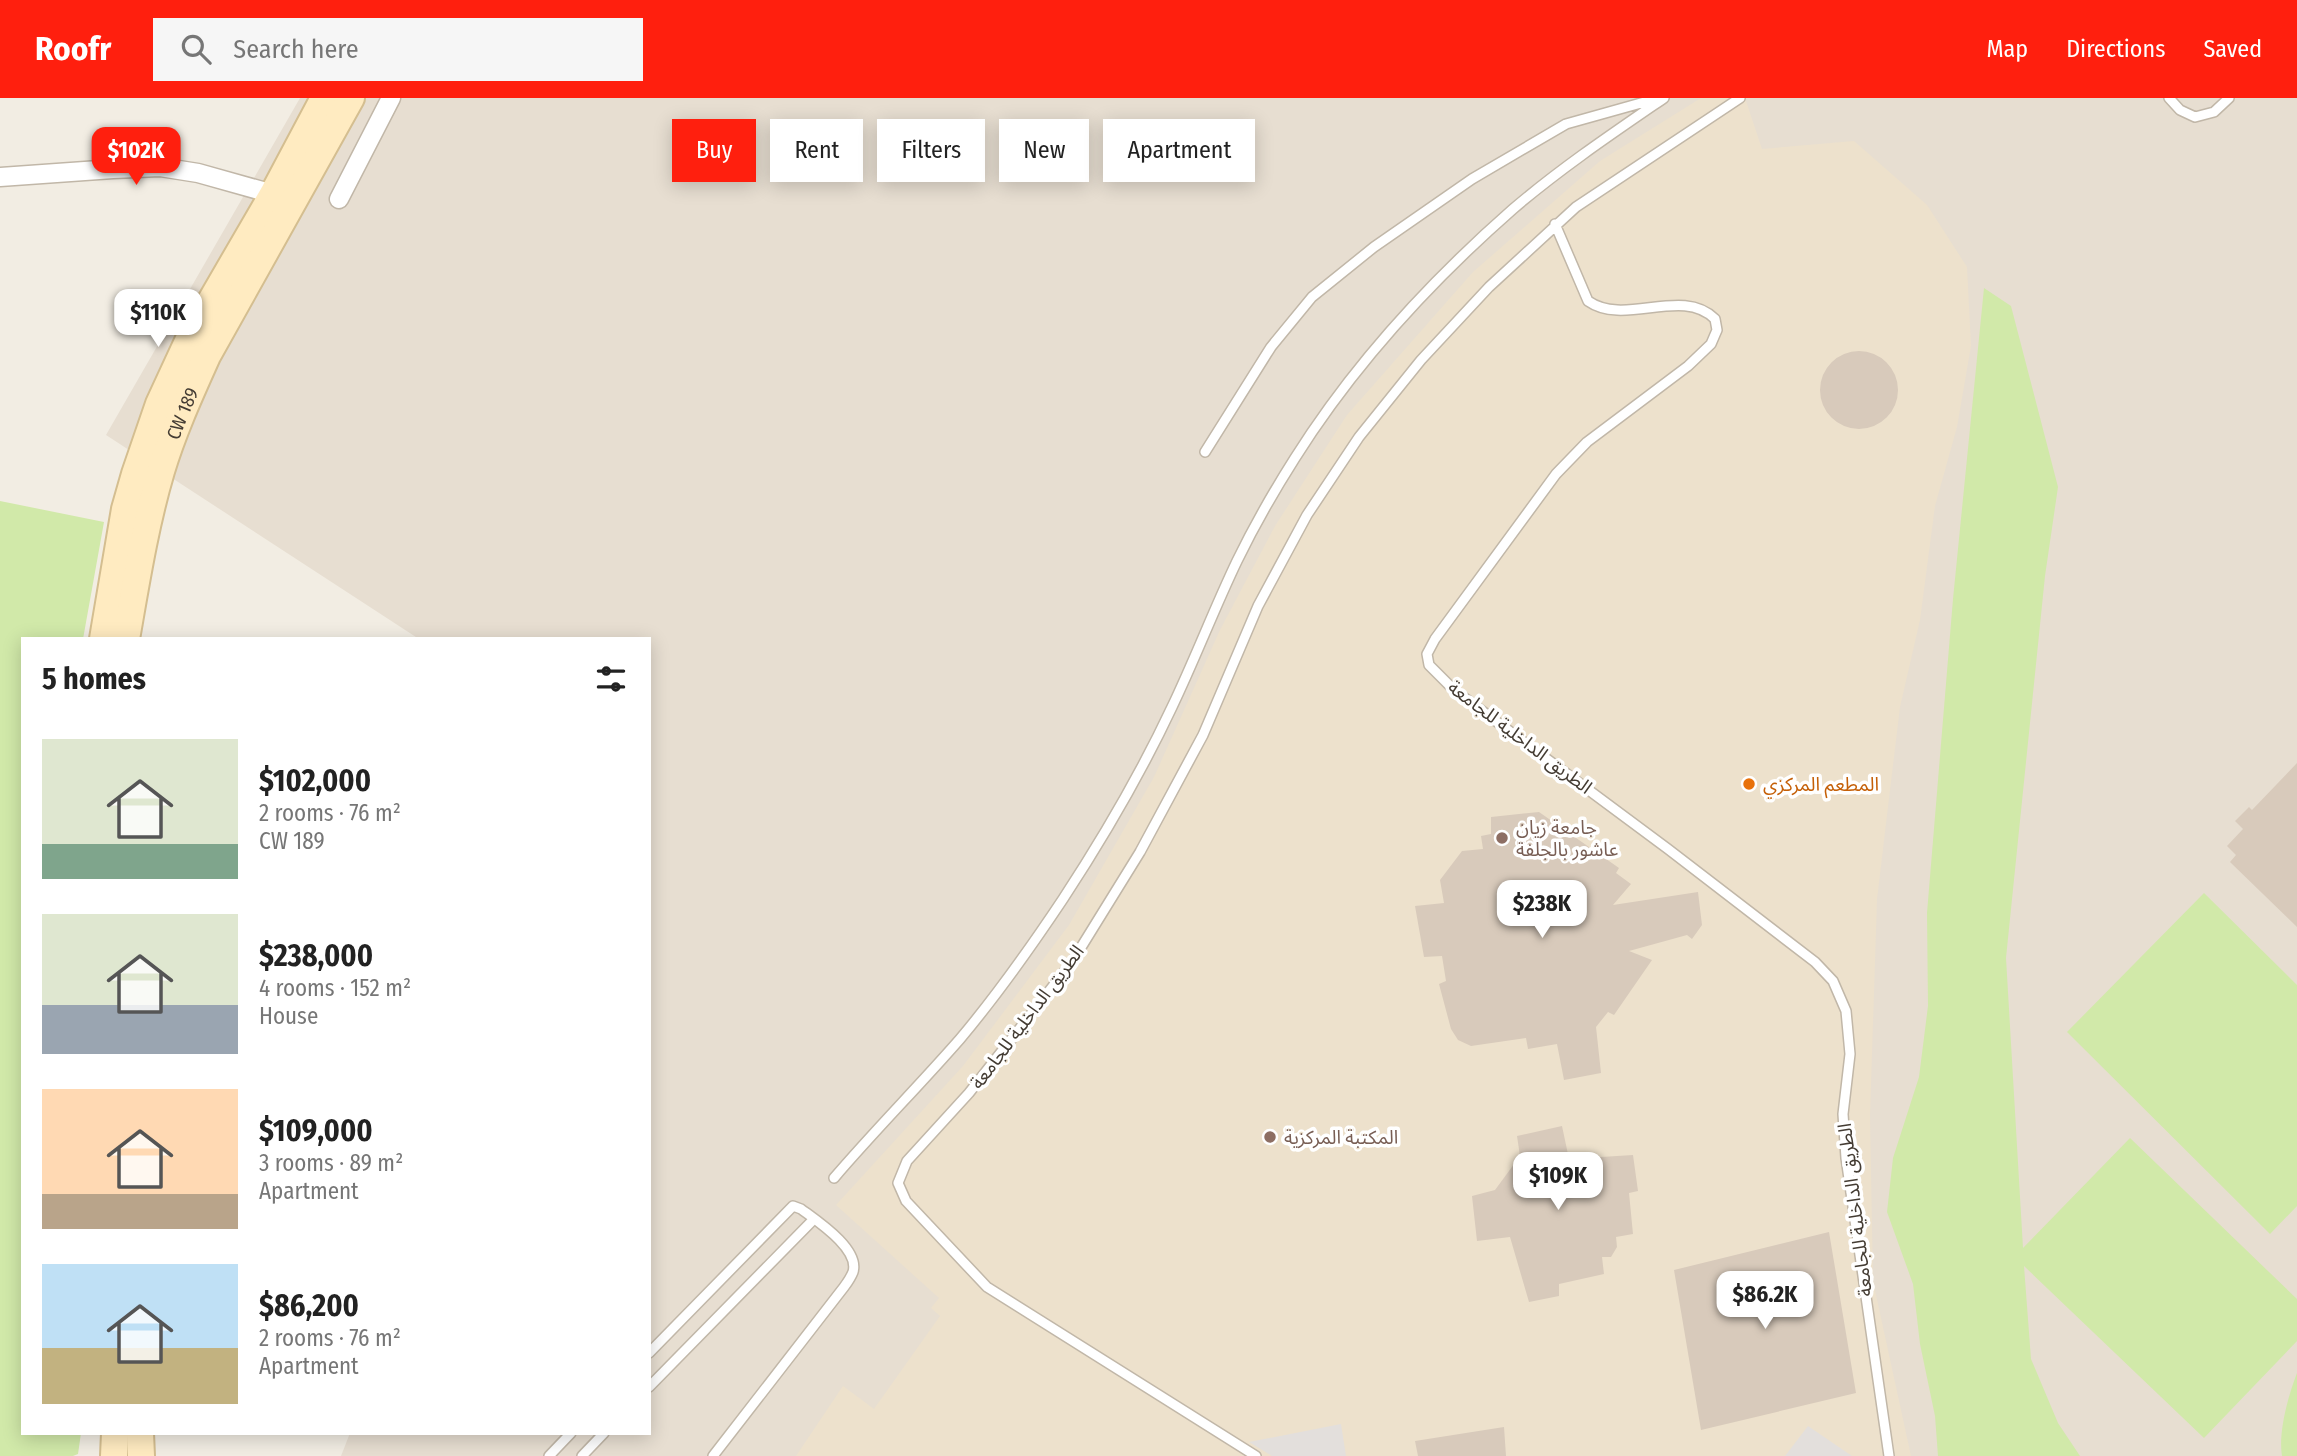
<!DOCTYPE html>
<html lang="en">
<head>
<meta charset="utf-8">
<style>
  body { margin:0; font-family:"Fira Sans Condensed","Noto Sans Arabic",sans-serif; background:#f6f6f6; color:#222; height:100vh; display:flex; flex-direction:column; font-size:26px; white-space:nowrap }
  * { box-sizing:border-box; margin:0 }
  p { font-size:23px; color:#767676 }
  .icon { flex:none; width:38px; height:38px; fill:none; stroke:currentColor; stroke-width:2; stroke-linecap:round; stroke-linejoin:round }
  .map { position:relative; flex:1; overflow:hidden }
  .sheet { position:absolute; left:21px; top:539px; width:630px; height:798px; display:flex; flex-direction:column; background:#fff; border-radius:0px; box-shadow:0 4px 18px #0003 }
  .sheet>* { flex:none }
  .banner { position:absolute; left:672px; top:21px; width:665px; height:63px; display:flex; gap:14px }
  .price { position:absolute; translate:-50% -60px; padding:0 16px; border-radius:14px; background:#fff; color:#222; font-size:23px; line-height:46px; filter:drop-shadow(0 2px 4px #0008) }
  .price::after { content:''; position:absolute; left:50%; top:42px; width:21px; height:16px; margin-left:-10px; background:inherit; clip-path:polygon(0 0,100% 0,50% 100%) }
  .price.selected { background:#ff1f0e; color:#fff }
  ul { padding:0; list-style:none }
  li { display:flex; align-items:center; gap:21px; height:175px; padding:0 21px }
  li span { display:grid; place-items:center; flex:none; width:196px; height:140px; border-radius:0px; color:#555 }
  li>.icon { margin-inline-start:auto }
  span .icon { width:84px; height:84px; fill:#fffc; stroke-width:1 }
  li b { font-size:30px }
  h2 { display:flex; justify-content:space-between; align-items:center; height:84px; padding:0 21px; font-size:30px }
  .tag { padding:0 24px; border-radius:0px; background:#fff; box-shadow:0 4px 18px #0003; font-size:24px; line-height:63px }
  .tag.selected { background:#ff1f0e; color:#fff }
  header { display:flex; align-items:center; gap:42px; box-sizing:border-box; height:98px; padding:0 35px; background:#ff1f0e; color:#fff }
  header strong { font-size:33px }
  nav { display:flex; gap:38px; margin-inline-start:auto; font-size:24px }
  .search { width:490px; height:63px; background:#f6f6f6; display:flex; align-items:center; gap:18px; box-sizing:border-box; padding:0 24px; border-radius:0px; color:#767676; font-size:26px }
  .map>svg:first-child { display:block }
</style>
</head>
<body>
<header>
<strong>Roofr</strong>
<div class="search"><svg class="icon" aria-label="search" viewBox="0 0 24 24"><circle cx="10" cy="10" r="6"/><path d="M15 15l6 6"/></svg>Search here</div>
<nav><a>Map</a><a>Directions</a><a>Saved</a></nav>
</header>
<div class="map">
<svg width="2297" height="1358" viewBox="0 0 2297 1358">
  <rect width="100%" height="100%" fill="#f2ede3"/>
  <!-- residential -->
  <path fill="#e7ded1" d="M300,0H2297V1358H341L350,1335H649V541H419L106,337Z"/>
  <!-- education -->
  <path fill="#ede1cc" d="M1701,0H1745L1762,51L1854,43L1927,107L1967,169L1971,248L1957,329L1935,408L1920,522L1900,609L1877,801L1870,1019L1873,1183L1911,1358H796L843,1288L874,1311L940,1218L931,1210L939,1200L836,1107L963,968L1069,827L1154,679L1220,532L1275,428L1347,317L1473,174L1600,63Z"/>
  <!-- green -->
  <path fill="#d1e9a9" d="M1984,190L2011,208L2058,389L2045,478L2006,860L2023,1150L2130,1040L2297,1201V1243L2204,1340L2024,1168L2031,1261L2058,1325L2080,1358H1938L1935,1318L1920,1246L1913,1186L1887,1114L1893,1060L1919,979L1928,908L1927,815L1953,501Z
    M0,403L104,424L83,541H23V1335H81L78,1356L73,1358H0Z
    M2204,795L2297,887V1108L2270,1136L2067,934Z
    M2297,1275V1358H2282C2278,1335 2288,1298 2297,1275Z"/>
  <!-- parking -->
  <path fill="#e3dfdc" d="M1341,1326L1346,1358H1272L1249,1344Z
    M1808,1328L1852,1358H1785Z"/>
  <!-- building -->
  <path fill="#d8cabb" d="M1820 292a39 39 0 1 1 78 0a39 39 0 1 1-78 0Z
    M2297,665V829L2230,764L2236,757L2227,748L2243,731L2235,723L2249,709L2252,712Z
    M1539,714L1619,770L1616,775L1631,786L1613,807L1698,794L1702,827L1692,841L1687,837L1629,853L1652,862L1614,917L1608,914L1596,929L1601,975L1564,982L1557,946L1528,951L1526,940L1471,948L1458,942L1451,931L1439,886L1446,883L1442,858L1424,859L1415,808L1444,805L1440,782L1462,753L1483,751L1481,738L1491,736V719Z
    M1562,1028L1569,1061L1633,1057L1638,1093L1629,1095L1633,1136L1616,1139L1617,1149L1611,1159H1602L1604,1176L1559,1186V1198L1529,1204L1510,1139L1477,1143L1472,1098L1495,1092L1520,1058L1517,1038Z
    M1829,1134L1856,1295L1701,1332L1674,1172Z
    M1504,1329L1506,1358H1418L1415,1343Z"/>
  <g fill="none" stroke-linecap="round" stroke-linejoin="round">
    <defs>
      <path id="service" d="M2169,0L2180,12L2195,19L2214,14L2229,0
        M1555,126L1588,203C1625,229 1682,188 1715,221L1717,232L1711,246L1688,268L1587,344L1556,376L1435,541L1427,556L1429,567L1454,592L1668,751L1815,864L1833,883L1846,913L1850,956L1843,1016L1846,1060L1889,1358
        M1205,354L1271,249L1312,199L1374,149L1472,81L1566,26L1659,0
        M834,1080C875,1032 919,988 960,941C997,897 1031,849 1063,801C1103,740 1141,675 1172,609C1195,561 1214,511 1237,463C1254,428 1274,393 1295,360C1353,268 1431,183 1513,111C1561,70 1613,35 1664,0
        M649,1255L793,1108L801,1111C817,1123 860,1151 853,1174C851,1179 847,1185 844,1189L713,1358
        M649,1289L814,1121
        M549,1358L571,1335
        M582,1358L604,1335
        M1256,1358L987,1189L906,1103L898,1085L907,1063L969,995L1072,864L1140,754L1203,637L1258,508L1307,417L1359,339L1421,262L1489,189L1576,109L1740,0"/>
      <path id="minor" d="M0,79L113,71L160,69L198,75L273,96
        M339,101L391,0"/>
      <g id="secondary">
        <path d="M103,541L125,411L135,376L159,306L190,239L273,96L324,0"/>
        <path id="s1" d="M126,541C136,484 145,427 161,373C173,333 190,296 207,258L351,0"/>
        <path d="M140,1335L141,1358"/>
        <path d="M114,1358L115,1335"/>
      </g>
    </defs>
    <!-- service casing -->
    <use href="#service" stroke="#c1b7a8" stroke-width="12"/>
    <!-- minor casing -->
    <use href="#minor" stroke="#c1b7a8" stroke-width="21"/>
    <!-- secondary casing -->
    <use href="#secondary" stroke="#d4be90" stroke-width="30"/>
    <!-- service -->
    <use href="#service" stroke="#fff" stroke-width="9"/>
    <!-- minor -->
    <use href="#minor" stroke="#fff" stroke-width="18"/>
    <!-- secondary -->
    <use href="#secondary" stroke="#ffebc1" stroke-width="26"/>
  </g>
  <!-- markers -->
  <circle fill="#e8710a" stroke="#fff" stroke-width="2.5" cx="1749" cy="686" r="7"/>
  <g fill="#8d6e63" stroke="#fff" stroke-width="2.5">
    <circle cx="1502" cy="740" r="7"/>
    <circle cx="1270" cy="1039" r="7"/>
  </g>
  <g text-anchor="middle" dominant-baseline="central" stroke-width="7" stroke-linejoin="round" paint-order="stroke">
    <!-- street labels -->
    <g font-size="19" fill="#443c33" stroke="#fff">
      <text stroke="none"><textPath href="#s1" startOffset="233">CW 189</textPath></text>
      <text transform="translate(1520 639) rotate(37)">الطريق الداخلية للجامعة</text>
      <text transform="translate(1027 919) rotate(-53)">الطريق الداخلية للجامعة</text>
      <text transform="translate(1855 1112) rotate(-97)">الطريق الداخلية للجامعة</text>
    </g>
    <!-- food labels -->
    <g font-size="19" fill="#c56008" stroke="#fff" text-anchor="start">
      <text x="1763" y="686">المطعم المركزي</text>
    </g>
    <!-- education labels -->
    <g font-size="19" fill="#785e54" stroke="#fff" text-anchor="start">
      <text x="1516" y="729">جامعة زيان<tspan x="1516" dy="22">عاشور بالجلفة</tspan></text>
      <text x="1284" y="1039">المكتبة المركزية</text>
    </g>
  </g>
</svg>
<b class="price selected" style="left:136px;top:89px">$102K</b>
<b class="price" style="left:158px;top:251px">$110K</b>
<b class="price" style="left:1542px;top:842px">$238K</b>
<b class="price" style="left:1558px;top:1114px">$109K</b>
<b class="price" style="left:1765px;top:1233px">$86.2K</b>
<div class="banner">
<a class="tag selected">Buy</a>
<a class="tag">Rent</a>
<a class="tag">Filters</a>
<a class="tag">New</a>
<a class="tag">Apartment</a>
</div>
<section class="sheet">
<h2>5 homes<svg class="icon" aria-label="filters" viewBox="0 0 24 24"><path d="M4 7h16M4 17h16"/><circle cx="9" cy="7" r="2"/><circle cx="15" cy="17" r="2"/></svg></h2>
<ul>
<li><span style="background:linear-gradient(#dfe7d0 75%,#7fa58c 0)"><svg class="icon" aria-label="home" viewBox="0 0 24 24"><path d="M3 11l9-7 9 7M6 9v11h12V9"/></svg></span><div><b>$102,000</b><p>2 rooms · 76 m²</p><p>CW 189</p></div></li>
<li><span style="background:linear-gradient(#dfe7d0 65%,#9aa5b1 0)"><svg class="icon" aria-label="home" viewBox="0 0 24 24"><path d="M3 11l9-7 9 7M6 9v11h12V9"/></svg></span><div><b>$238,000</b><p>4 rooms · 152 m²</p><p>House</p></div></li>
<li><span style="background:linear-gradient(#ffd9b3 75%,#b9a48a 0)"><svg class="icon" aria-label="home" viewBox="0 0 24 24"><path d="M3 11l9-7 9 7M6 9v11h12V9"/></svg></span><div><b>$109,000</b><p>3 rooms · 89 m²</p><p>Apartment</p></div></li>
<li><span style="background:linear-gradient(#bfe0f5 60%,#c2b280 0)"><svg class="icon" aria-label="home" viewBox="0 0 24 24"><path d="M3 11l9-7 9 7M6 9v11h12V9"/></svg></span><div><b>$86,200</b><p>2 rooms · 76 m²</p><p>Apartment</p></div></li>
</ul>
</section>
</div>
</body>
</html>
